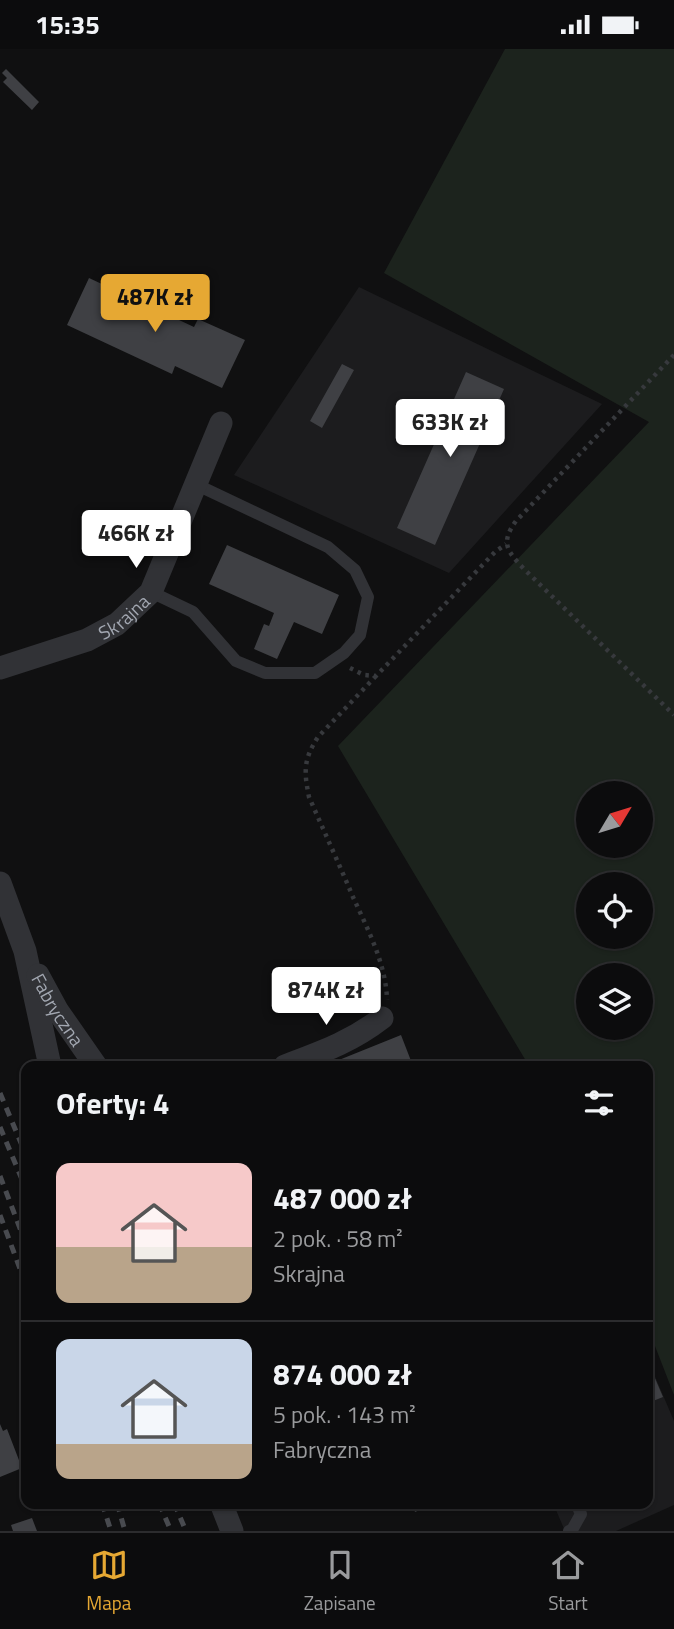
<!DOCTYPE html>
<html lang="pl">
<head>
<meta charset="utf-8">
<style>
  body { margin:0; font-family:"Titillium Web",sans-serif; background:#1a1a1b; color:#f1f3f6; height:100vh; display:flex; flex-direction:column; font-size:26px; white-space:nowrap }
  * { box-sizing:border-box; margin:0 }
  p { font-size:23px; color:#9a9b9d }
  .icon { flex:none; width:38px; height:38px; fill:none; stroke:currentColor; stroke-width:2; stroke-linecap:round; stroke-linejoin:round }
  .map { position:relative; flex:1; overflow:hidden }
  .details { position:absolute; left:21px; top:1012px; width:632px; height:448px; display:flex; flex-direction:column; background:#0c0c0d; border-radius:14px; box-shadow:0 2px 5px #0004,0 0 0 2px #2c2c2e }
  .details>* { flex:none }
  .needle { width:46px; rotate:52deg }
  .controls { position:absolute; left:576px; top:732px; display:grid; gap:14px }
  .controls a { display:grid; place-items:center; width:77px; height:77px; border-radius:50%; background:#0c0c0d; box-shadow:0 2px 5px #0004,0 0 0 2px #2c2c2e; font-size:35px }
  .price { position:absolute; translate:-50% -60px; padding:0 16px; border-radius:7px; background:#fff; color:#222; font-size:23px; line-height:46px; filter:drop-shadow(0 2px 4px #0008) }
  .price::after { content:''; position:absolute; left:50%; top:42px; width:21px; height:16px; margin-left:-10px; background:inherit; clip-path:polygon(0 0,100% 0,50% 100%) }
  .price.selected { background:#e6a833; color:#111 }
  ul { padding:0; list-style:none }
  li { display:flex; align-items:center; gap:21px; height:175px; padding:0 35px }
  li+li { border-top:2px solid #2c2c2e }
  li span { display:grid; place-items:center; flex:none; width:196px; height:140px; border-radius:14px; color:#555 }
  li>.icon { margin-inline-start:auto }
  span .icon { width:84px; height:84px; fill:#fffc; stroke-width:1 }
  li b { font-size:30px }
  h2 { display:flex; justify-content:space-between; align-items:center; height:84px; padding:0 35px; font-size:30px }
  .status { display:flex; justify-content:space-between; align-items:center; height:49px; padding:0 35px; background:#0c0c0d; direction:ltr }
  .status svg { height:19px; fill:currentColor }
  .tabs { display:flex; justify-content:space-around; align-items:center; height:98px; border-top:2px solid #2c2c2e; background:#0c0c0d; font-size:19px; color:#9a9b9d }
  .tabs a { display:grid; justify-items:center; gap:4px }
  .tabs .selected { color:#e6a833 }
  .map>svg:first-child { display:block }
</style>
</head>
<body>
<div class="status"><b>15:35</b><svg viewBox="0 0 49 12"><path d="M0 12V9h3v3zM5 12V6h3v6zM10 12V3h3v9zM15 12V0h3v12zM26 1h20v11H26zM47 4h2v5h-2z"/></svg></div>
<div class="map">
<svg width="674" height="1482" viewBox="0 0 674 1482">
  <rect width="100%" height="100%" fill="#101011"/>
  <!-- built -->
  <path fill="#1c1c1e" d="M359,238L602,355L449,524L234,426Z
    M648,1311L674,1372V1456L616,1482H565L553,1454H648Z"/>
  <!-- green -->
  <path fill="#1c231d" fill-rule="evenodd" d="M505,0H674V1346L648,1279V1017H529L338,697L649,373L384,224ZM588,744H640V796H588ZM588,835H640V887H588ZM588,926H640V978H588Z"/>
  <!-- building -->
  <path fill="#3f4044" d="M6,20L39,53L32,61L3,33L7,29L2,24Z
    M89,229L194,278L198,270L245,291L222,339L175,317L172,325L67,276Z
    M342,315L354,321L322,379L310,372Z
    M466,323L504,340L435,496L397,479Z
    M227,496L339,546L322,585L294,573L277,610L254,600L264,575L269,577L274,564L209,535Z
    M401,986L413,1017H324Z
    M648,1313L663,1348L648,1354Z
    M0,1375L3,1382L7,1380L22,1419L0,1428Z
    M412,1454H437L415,1463Z
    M32,1469L37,1482H13L11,1476Z"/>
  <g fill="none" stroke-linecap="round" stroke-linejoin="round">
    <!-- path -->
    <path stroke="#37393d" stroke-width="4.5" stroke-dasharray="3.5 5" stroke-linecap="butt" d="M674,306L516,472C500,494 507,502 524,520L674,666
      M350,619L364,626L376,627L495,503L506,495
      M376,627L318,688C303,711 304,723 309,748C324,782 339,815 353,848C368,881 386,915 387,951"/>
    <!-- lane -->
    <path stroke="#313236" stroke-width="12" d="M151,543L193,563L236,612L265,624H315L344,604L360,586L368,548L355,521L328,498L195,435
      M569,1482L572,1481L581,1465L576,1454"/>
    <!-- street -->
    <g stroke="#313236" stroke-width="23">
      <path id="s1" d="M0,619L87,591L117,575L151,543L221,374"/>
      <path d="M0,834L25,902L50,1017"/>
      <path id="s2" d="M38,926L57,961L96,1017"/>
      <path d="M285,1017C322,1003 351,993 382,969"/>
      <path d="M221,1454L232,1482"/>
    </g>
    <!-- rail -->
    <path stroke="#484a4f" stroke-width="5" stroke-dasharray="9 7" stroke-linecap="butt" d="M0,1044L26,1106
      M0,1078L26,1140
      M0,1127L26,1195
      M0,1166L26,1236
      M102,1454L111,1482
      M117,1454L125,1482
      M159,1454L171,1482
      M174,1454L186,1482"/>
  </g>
  <g text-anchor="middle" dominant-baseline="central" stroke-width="6" stroke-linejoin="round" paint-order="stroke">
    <!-- street labels -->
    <g font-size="19" fill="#a2a7b1" stroke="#0b0b0c">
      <text stroke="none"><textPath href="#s1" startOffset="135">Skrajna</textPath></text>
      <text stroke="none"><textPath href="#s2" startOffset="40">Fabryczna</textPath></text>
    </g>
  </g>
</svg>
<div class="controls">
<a><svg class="needle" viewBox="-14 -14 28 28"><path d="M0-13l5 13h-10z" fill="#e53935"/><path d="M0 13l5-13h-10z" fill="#9a9b9d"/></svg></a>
<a><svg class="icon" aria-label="locate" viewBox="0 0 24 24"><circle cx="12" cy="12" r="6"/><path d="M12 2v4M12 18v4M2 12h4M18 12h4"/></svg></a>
<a><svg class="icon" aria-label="layers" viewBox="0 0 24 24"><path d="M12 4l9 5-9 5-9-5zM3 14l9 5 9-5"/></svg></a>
</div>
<b class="price selected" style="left:155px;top:285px">487K zł</b>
<b class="price" style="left:450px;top:410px">633K zł</b>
<b class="price" style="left:136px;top:521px">466K zł</b>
<b class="price" style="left:326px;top:978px">874K zł</b>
<section class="details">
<h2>Oferty: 4<svg class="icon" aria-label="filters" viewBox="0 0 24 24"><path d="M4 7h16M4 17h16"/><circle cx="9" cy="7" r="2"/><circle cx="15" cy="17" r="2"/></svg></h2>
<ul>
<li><span style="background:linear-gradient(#f6c9c9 60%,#b9a48a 0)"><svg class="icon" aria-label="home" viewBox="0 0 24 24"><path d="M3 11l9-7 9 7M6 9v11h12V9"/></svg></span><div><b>487 000 zł</b><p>2 pok. · 58 m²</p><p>Skrajna</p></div></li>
<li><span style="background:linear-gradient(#c9d6e8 75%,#b9a48a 0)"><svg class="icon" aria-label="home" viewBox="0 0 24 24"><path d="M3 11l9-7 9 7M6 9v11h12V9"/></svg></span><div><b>874 000 zł</b><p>5 pok. · 143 m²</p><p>Fabryczna</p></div></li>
</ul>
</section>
</div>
<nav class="tabs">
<a class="selected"><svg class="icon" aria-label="map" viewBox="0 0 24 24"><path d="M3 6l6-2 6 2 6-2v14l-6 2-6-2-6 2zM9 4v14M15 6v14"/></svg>Mapa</a>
<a><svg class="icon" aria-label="saved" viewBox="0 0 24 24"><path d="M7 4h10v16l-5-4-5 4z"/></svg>Zapisane</a>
<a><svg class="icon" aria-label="home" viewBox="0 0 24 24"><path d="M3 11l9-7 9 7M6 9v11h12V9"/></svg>Start</a>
</nav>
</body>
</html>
